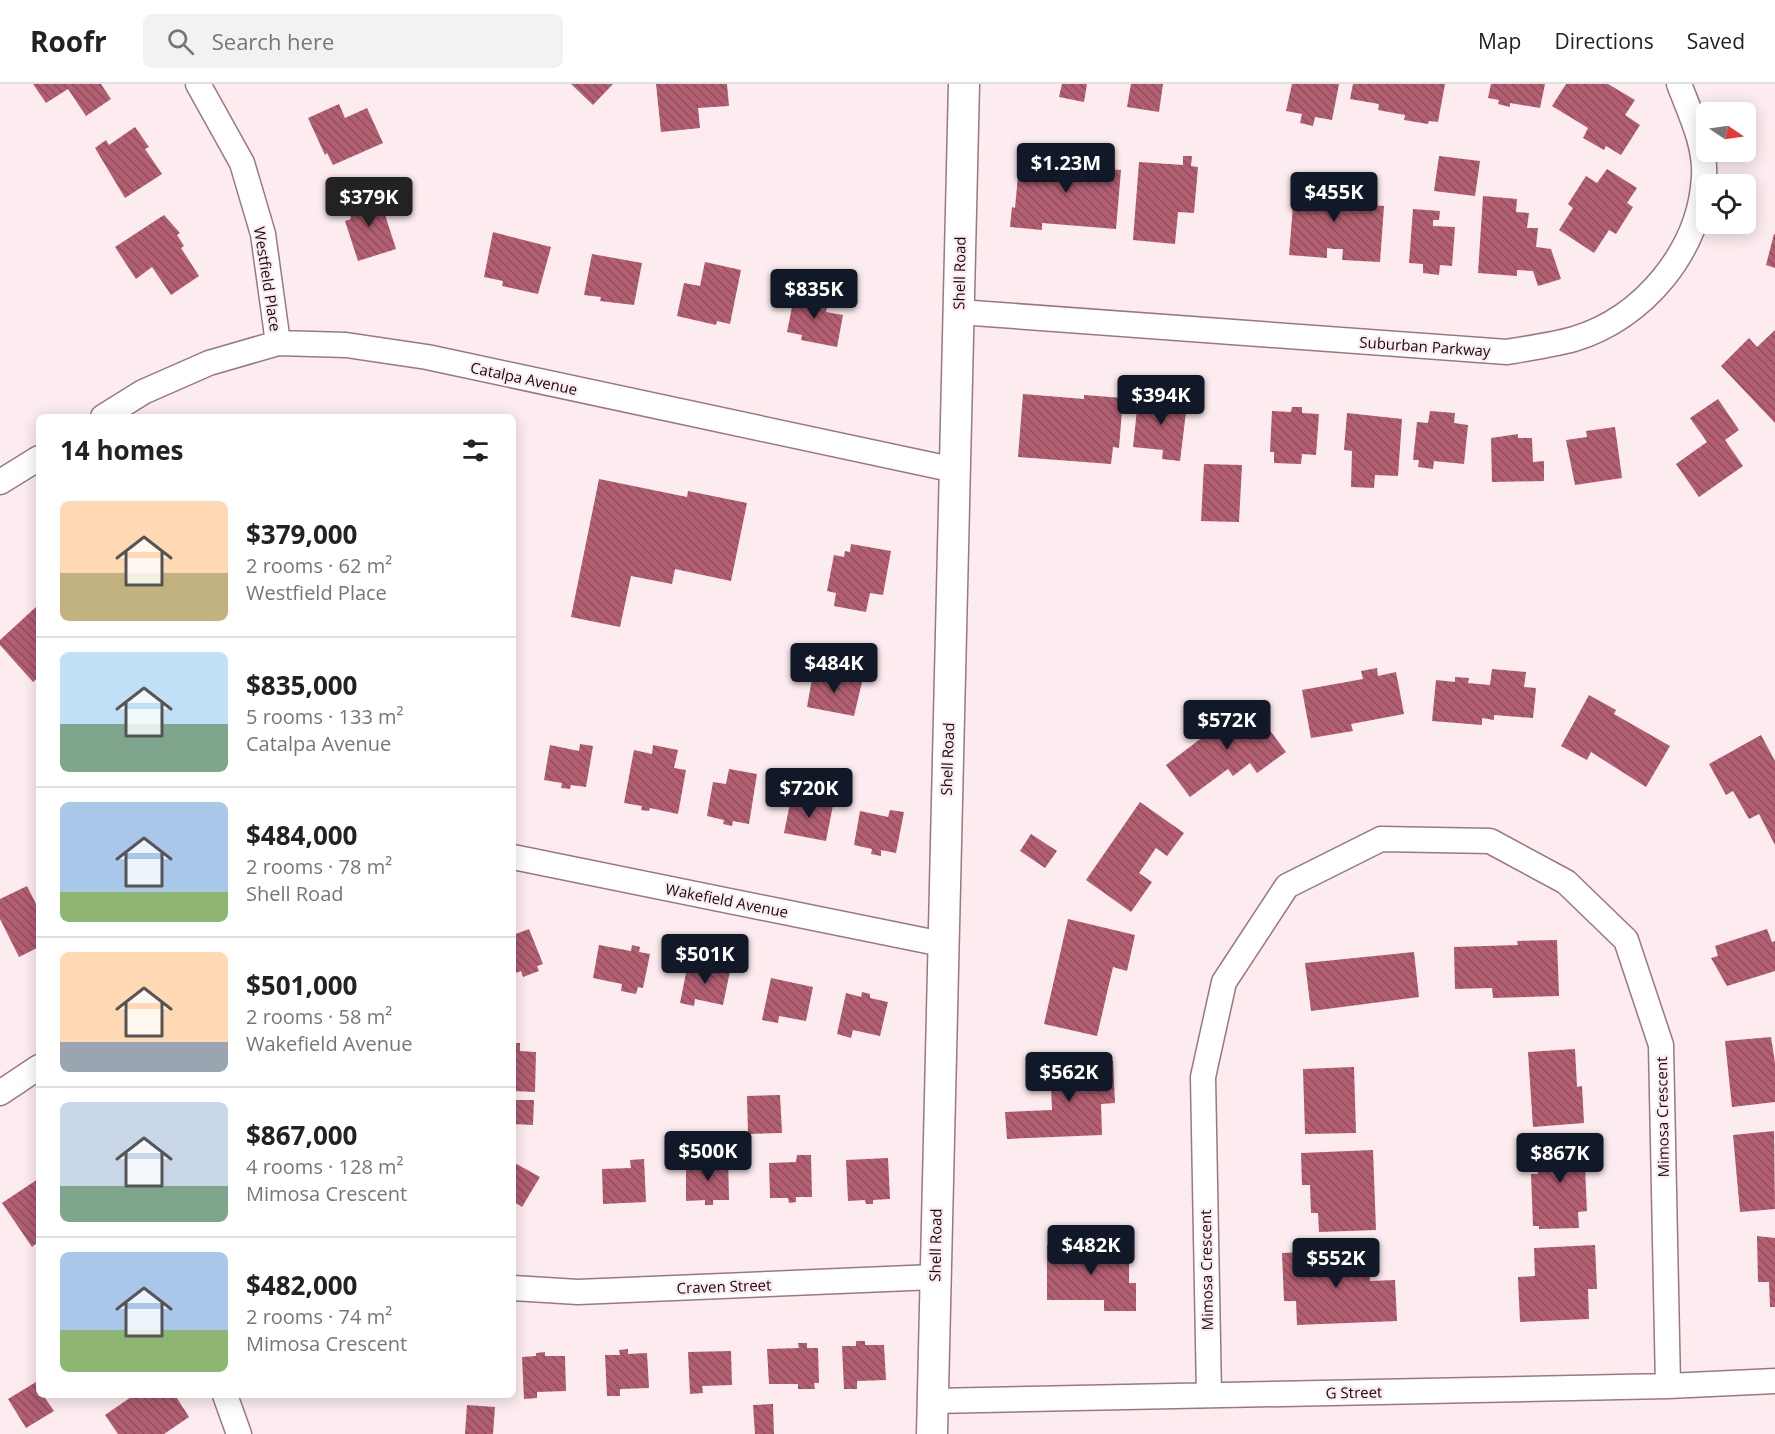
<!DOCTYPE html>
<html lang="en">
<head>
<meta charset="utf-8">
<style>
  body { margin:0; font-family:"Open Sans",sans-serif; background:#f2f2f2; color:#222; height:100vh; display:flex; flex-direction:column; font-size:22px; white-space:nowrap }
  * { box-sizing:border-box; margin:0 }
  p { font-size:20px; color:#767676 }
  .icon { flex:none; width:33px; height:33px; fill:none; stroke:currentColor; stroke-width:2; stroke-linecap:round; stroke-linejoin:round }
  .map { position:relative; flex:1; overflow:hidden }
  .details { position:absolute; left:36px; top:330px; width:480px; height:984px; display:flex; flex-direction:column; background:#fff; border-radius:9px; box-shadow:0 3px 15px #0003 }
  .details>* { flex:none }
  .needle { width:39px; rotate:103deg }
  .controls { position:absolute; left:1696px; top:18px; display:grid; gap:12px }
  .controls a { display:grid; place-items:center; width:60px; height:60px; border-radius:9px; background:#fff; box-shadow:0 3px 15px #0003; font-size:30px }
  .price { position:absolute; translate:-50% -51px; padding:0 14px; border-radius:6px; background:#111827; color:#fff; font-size:20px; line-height:39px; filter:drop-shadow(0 2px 3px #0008) }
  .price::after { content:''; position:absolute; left:50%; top:36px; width:18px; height:14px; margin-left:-9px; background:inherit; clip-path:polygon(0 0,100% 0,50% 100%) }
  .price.current { background:#222; color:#fff }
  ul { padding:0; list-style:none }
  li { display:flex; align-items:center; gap:18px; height:150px; padding:0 24px }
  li+li { border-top:2px solid #e0e0e0 }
  li span { display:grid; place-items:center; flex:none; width:168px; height:120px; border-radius:9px; color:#555 }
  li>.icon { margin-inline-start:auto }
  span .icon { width:72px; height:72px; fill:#fffc; stroke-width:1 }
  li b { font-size:26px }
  h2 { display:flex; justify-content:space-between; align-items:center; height:72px; padding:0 24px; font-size:26px }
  header { display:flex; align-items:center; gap:36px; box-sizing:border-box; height:84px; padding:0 30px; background:#fff; border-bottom:2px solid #e0e0e0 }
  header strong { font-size:28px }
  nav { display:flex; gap:33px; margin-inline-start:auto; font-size:21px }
  .search { width:420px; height:54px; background:#f2f2f2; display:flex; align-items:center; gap:15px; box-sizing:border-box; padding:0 21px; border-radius:9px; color:#767676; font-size:22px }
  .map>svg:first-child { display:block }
</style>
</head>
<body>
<header>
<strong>Roofr</strong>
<div class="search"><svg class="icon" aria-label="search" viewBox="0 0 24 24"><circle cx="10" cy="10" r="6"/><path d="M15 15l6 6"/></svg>Search here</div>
<nav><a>Map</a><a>Directions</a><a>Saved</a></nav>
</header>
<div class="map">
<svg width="1775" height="1350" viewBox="0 0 1775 1350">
  <defs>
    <pattern id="building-back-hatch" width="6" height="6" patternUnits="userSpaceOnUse" patternTransform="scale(1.5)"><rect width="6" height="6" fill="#b25f72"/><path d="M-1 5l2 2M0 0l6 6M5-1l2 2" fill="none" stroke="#904d5c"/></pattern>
  </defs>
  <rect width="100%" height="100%" fill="#fdecef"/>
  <!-- building -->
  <path fill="url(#building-back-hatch)" d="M33,0H101L111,15L86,32L68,5L46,19Z
    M571,0H613L593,21Z
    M656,0H727L729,22L698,24L700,44L661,48Z
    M1062,0H1087L1084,18L1059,13Z
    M1131,0H1163L1159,28L1127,23Z
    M1292,0H1339L1332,36L1315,33L1313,42L1300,39L1302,30L1286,27Z
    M1353,0H1445L1438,38L1429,37L1428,40L1404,36L1405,31L1378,26L1379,20L1350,15Z
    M1491,0H1545L1540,24L1510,19V23L1498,20L1499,16L1488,14Z
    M1566,0H1608L1635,16L1625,31L1640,41L1621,71L1606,62L1604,66L1583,54L1588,44L1552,22Z
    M339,20L345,34L367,24L383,59L333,81L327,69L325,71L308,34Z
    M135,43L149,63L145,65L162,90L125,114L95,64L106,56L109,61Z
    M1049,66L1085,69L1084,83L1121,86L1116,145L1042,139V146L1010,143L1012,123L1015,124L1019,81L1048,84Z
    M1183,72H1192L1191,82L1198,83L1194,129L1178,128L1175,160L1133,156L1139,78L1183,81Z
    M1439,72L1480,77L1475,112L1434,107Z
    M1607,85L1637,104L1627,119L1633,123L1616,150L1609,146L1594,169L1559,146L1573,124L1568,120L1586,92L1597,99Z
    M1295,97L1354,101L1352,120L1384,122L1380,178L1342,176L1343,165H1334L1327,164V174L1289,171Z
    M378,109L396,165L358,177L345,137L351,135L347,119Z
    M1483,112L1517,115L1516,128L1529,129L1527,144H1538L1536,163L1551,165L1561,195L1538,202L1533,187L1517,186V192L1478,189Z
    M1413,125L1440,127L1439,136H1433V142L1455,143L1452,182L1440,181L1439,191L1423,189V180L1409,179Z
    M164,131L180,149L177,151L184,162L181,164L199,192L171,211L152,183L136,195L115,163Z
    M493,148L551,163L538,210L502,202L503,197L484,193Z
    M1774,150H1775V184L1766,181Z
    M592,170L642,179L634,221L600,217L601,213L584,211Z
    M705,178L741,186L730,240L717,237L716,241L677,232L684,199L700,202Z
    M795,208L829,214L826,228L843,231L837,263L801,256L802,251L787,248Z
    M1775,246V339L1721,282L1749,254L1757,263Z
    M1155,308L1172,310L1171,318L1187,320L1180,377L1162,375L1163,366L1133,363L1138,316L1154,318Z
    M1023,310L1084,315V311L1123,314L1119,364L1113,363L1111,380L1018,373Z
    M1718,315L1739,346L1725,356L1743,382L1699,413L1676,380L1707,358L1690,334Z
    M1292,323H1302V329L1319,330L1316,371L1302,370L1301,380L1274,379V368H1270L1272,327L1291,328Z
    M1430,327L1455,329L1454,339L1468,341L1464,380L1434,377L1433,385L1418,383L1419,376H1413L1417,338L1428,339Z
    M1347,329L1402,335L1398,392L1375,391L1374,404L1351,403L1352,367L1344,366Z
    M1615,343L1622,394L1575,401L1566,356L1587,353L1586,347Z
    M1518,350V354H1532L1533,378L1544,377V397L1492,398L1491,354Z
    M1204,380L1242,381L1239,438L1201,437Z
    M599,395L687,413L688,407L747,419L731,497L675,485L672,500L631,492L620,543L571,533Z
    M851,460L891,467L883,511L870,509L866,528L834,522L836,509L827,507L834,471L844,473L845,467L850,468Z
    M37,522L39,593L33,598L0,561V556Z
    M1377,584L1378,592L1396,588L1404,630L1351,640L1353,647L1311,654L1302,606L1363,595L1361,587Z
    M1492,585L1526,588L1524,603L1536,604L1533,634L1494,631V636L1482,634V641L1432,637L1436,596L1455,598V593L1469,594L1468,599L1490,601Z
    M813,589L862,598L854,632L807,623Z
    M1589,611L1616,626L1614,630L1670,662L1646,703L1591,668L1587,676L1561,662Z
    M1249,618L1286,668L1257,689L1250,679L1233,692L1228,685L1190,713L1166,681Z
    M1761,651L1775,677V761L1759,730L1749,735L1733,707L1726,711L1709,680Z
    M580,660L593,662L586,703L571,701L570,705L561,704L562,699L544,696L550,661L579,667Z
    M653,661L678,666L674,684L686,686L678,730L650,724L649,727L641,726L642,722L624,719L634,666L652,670Z
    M729,685L757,690L749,740L733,737L732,742L723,740L724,736L707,732L713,698L726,700Z
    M791,714L819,720L820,714L834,716L826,757L784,749Z
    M1140,718L1184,749L1167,772L1156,764L1139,789L1152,798L1131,828L1086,796Z
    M890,726L904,728L896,769L881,766V772L871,770L872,765L854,761L860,727L888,733Z
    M1031,750L1057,767L1045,784L1020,767Z
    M27,802L39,826V863L19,873L0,835V815Z
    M1068,835L1135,851L1127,887L1113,883L1097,952L1044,940Z
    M529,845L543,880L537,882L539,887L523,893L521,887L513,890V851Z
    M1767,845L1772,858L1775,857V887L1727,902L1711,874L1718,872L1715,862Z
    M1557,856L1559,912L1493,914L1492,904L1455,905L1454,863L1518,861L1517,857Z
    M599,861L631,867L632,861L640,863L639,868L650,870L643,904L638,903L636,910L621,907L622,900L593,894Z
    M1414,868L1419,913L1311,927L1305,879Z
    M688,879L730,887L723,921L695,915L694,922L680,919Z
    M771,894L813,903L806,937L779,932L778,939L762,936Z
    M862,908L870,910V914L888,918L880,952L853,946L851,954L837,950L846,909L861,913Z
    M1771,953L1775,979V1018L1732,1023L1725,957Z
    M513,959H520V967L536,968L535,1008L513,1007Z
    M1575,965L1577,1003L1582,1002L1584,1039L1533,1043L1528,968Z
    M1113,977L1115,1019L1101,1020L1102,1051L1007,1055L1005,1028L1052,1026L1050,980Z
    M1354,983L1356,1049L1305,1050L1303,985Z
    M780,1011L782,1049L748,1050L747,1012Z
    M513,1016H534L533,1041L513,1040Z
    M1774,1047L1775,1125L1740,1128L1733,1051Z
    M1590,1058L1591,1084H1585L1587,1127L1578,1128L1579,1144L1539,1145V1142H1533L1531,1090H1538L1536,1059Z
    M1373,1066L1376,1146L1319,1148L1318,1129H1311L1310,1101H1302L1301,1069Z
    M797,1071H811L812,1113H796V1118L789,1119L788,1114H770L769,1079L796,1078Z
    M728,1073L729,1116H713V1121H705V1116L686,1117V1082H714V1074Z
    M888,1074L890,1115L873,1116V1120H866L865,1116L848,1117L846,1076Z
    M644,1075L646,1118L603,1120L602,1085L631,1084L630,1076Z
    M513,1078L540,1093L522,1123L513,1117Z
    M38,1095L39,1157L32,1163L2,1119Z
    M1757,1152L1775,1154V1223H1770L1769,1198H1758Z
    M1047,1161H1104V1166H1129V1199H1136V1227H1104V1216H1047Z
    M1595,1161L1597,1205H1588L1589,1235L1520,1238L1518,1193L1535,1192L1534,1164Z
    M1320,1167V1171L1369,1169L1370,1197L1395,1196L1397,1237L1297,1241L1296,1217H1284L1282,1169Z
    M856,1257H865V1261H884L886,1296L857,1297V1305H844L842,1262H856Z
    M798,1259H807V1264H818L819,1299H814L815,1305H798V1300H769L767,1265L799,1264Z
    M628,1265V1270L647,1269L649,1304L620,1305V1312H607L605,1271H620L619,1266Z
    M731,1267L732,1301L702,1302L703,1309L690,1310L688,1268Z
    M545,1268V1272H565L566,1307L537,1308V1314L524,1315L522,1273L536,1272V1269Z
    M36,1298L39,1311H43L54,1327L26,1344L8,1315Z
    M134,1311H175L189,1333L164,1350H118L105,1331Z
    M773,1320L774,1350H755L753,1321Z
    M467,1321L495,1323L493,1350H465Z"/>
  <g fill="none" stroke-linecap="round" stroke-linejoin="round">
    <defs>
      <path id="minor" d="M198,0L242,79L263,150L278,259
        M959,228L1507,268C1529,264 1553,261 1574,255C1644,234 1700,166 1704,93C1706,61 1690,29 1679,0
        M103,333L143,308L209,279L278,259L346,261L427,273L955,386
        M0,398L39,374
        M513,773L942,860
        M0,1009L39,983
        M513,1204L578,1208L934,1193
        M225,1311L239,1350
        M1209,1311L1203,993L1224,898L1287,802L1381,755L1490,757L1566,798L1626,856L1661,961L1668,1302
        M933,1317L1668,1302L1775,1297"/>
      <path id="tertiary" d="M932,1350L964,0"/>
    </defs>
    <!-- minor casing -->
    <use href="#minor" stroke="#9c777e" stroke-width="27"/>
    <!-- tertiary casing -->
    <use href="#tertiary" stroke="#9c777e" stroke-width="33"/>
    <!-- minor -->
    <use href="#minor" stroke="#fff" stroke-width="24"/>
    <!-- tertiary -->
    <use href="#tertiary" stroke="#fff" stroke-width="30"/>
  </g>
  <g text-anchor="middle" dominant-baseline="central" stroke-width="4.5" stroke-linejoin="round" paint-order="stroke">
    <!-- street labels -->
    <g font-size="15" fill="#170a0d" stroke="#fdecef">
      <text transform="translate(959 189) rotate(-89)">Shell Road</text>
      <text transform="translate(268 195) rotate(81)">Westfield Place</text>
      <text transform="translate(1425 262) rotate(4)">Suburban Parkway</text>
      <text transform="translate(524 294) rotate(12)">Catalpa Avenue</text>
      <text transform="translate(947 675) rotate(-88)">Shell Road</text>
      <text transform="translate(727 816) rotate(11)">Wakefield Avenue</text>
      <text transform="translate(1662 1033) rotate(-91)">Mimosa Crescent</text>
      <text transform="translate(935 1161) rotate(-89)">Shell Road</text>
      <text transform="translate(1206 1186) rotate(-91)">Mimosa Crescent</text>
      <text transform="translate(724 1202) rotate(-2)">Craven Street</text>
      <text transform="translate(1354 1308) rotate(-1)">G Street</text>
    </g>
  </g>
</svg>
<div class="controls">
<a><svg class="needle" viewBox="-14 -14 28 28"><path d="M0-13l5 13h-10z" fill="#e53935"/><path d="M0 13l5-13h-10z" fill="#767676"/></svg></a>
<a><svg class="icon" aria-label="locate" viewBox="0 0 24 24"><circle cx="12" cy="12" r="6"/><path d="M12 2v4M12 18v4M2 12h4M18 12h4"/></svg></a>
</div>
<b class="price" style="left:1066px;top:110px">$1.23M</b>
<b class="price" style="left:1334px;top:139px">$455K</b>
<b class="price current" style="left:369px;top:144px">$379K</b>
<b class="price" style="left:814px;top:236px">$835K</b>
<b class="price" style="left:1161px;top:342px">$394K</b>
<b class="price" style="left:834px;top:610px">$484K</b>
<b class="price" style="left:1227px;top:667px">$572K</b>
<b class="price" style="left:809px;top:735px">$720K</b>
<b class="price" style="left:705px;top:901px">$501K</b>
<b class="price" style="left:1069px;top:1019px">$562K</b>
<b class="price" style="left:708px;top:1098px">$500K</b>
<b class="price" style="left:1560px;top:1100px">$867K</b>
<b class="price" style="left:1091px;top:1192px">$482K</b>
<b class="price" style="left:1336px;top:1205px">$552K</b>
<section class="details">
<h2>14 homes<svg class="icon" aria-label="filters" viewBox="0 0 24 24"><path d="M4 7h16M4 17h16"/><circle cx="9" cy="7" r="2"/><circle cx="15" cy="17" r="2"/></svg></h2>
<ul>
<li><span style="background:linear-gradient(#ffd9b3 60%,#c2b280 0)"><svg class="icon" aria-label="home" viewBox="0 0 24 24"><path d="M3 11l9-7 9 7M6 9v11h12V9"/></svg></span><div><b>$379,000</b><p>2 rooms · 62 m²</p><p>Westfield Place</p></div></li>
<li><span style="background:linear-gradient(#bfe0f5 60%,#7fa58c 0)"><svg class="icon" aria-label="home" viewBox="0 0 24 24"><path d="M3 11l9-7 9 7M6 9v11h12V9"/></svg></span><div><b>$835,000</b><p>5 rooms · 133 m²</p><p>Catalpa Avenue</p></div></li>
<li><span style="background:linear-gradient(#a9c7e8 75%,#8fb573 0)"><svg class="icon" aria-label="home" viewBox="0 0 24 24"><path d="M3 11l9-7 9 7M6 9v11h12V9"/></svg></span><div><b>$484,000</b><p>2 rooms · 78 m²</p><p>Shell Road</p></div></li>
<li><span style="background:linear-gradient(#ffd9b3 75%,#9aa5b1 0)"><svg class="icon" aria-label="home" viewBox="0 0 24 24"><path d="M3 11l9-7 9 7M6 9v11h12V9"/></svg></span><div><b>$501,000</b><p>2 rooms · 58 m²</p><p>Wakefield Avenue</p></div></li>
<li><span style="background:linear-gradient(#c9d6e8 70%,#7fa58c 0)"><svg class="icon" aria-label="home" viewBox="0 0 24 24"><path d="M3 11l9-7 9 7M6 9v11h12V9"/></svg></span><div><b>$867,000</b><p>4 rooms · 128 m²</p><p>Mimosa Crescent</p></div></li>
<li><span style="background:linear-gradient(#a9c7e8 65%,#8fb573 0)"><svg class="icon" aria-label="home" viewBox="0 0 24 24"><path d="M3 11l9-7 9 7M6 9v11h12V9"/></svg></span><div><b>$482,000</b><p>2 rooms · 74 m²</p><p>Mimosa Crescent</p></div></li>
</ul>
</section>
</div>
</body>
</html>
